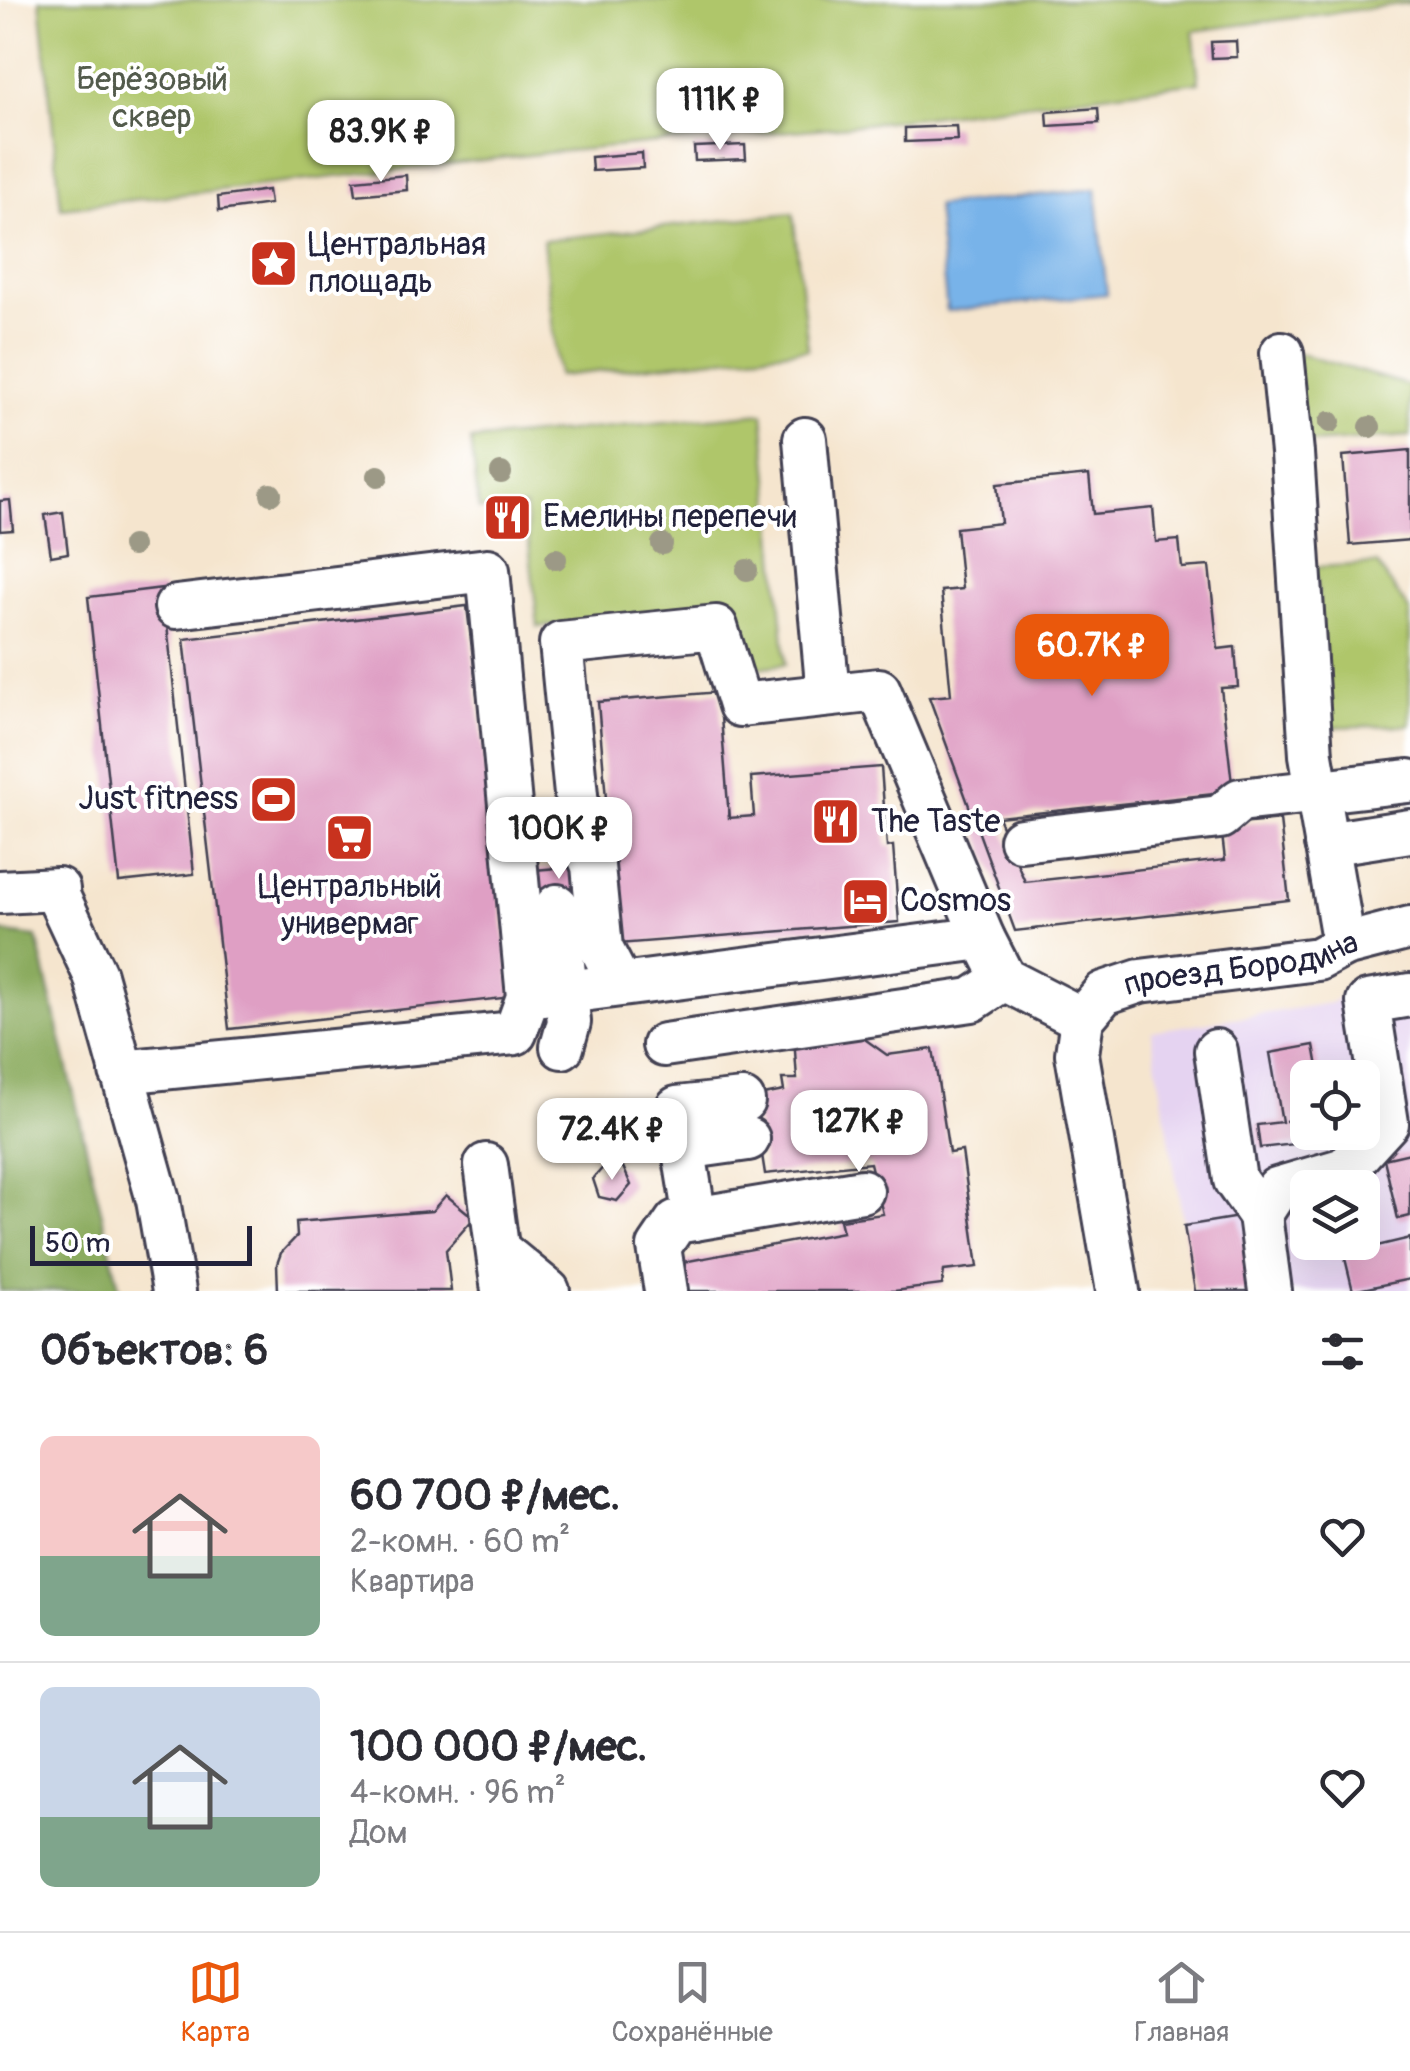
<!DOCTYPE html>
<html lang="ru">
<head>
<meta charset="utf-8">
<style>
  body { margin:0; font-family:Pangolin,sans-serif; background:#f2f2f3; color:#2b2b33; height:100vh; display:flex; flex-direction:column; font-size:38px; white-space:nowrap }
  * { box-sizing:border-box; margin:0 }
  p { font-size:32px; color:#7c7c81 }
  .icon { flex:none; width:55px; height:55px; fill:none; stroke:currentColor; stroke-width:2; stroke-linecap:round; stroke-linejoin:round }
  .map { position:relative; height:1291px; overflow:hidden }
  .side { display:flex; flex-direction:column; background:#fff; flex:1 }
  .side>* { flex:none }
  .buttons { position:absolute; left:1290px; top:1060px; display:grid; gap:20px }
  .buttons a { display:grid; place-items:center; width:90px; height:90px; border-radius:15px; background:#fff; box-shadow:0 10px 40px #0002; font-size:50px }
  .scale { position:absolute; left:30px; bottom:25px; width:222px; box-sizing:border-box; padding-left:10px; border:5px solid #22223b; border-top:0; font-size:28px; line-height:35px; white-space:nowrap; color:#22223b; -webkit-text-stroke:8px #fff; paint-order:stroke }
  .price { position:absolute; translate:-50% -85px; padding:0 22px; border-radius:20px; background:#fff; color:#222; font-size:32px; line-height:65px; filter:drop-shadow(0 2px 5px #0008) }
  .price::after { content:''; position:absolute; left:50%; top:60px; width:30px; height:22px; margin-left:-15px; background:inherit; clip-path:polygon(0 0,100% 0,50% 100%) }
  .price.on { background:#ea580c; color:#fff }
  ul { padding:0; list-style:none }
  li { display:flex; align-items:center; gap:30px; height:250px; padding:0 40px }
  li+li { border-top:2px solid #e1e1e2 }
  li span { display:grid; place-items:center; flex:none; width:280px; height:200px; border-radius:15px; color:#555 }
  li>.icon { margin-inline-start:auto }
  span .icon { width:120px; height:120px; fill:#fffc; stroke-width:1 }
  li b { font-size:42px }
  h2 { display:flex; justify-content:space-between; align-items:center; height:120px; padding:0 40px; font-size:42px }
  .tab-bar { display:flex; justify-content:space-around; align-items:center; height:140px; border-top:2px solid #e1e1e2; background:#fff; font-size:28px; color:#7c7c81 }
  .tab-bar a { display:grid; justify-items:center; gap:5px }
  .tab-bar .on { color:#ea580c }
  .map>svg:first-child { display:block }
</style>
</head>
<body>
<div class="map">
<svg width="1410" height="1291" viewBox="0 0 1410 1291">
  <rect width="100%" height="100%" fill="#fff"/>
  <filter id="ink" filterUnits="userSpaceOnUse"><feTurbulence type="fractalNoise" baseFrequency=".01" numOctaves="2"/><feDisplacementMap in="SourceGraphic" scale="20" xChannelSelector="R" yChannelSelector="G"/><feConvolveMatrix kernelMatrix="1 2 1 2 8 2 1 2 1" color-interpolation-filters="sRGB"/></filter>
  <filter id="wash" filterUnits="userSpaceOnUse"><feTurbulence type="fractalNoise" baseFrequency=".0048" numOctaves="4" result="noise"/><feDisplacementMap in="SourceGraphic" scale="40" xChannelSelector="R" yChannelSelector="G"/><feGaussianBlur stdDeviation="2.25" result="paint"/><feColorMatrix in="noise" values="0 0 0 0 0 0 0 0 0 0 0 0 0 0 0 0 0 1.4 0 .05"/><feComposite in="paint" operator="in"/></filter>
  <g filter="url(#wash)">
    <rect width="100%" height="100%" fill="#f5e5ce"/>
    <!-- built -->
    <path fill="#e5d3f1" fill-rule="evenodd" d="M1410,978V1291H1195L1151,1031L1331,1003L1345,993ZM1308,1078H1362V1132H1308ZM1308,1188H1362V1242H1308Z"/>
    <!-- green -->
    <path fill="#afc66b" stroke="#687453" stroke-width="2.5" d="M40,0H1410V3L1193,31L1199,82L849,126L555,152L61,208Z
      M793,213L808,349L558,376L543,240Z
      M1287,350L1410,386V436L1296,444Z
      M763,413L786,664L758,668L742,661L728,603L538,627L525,507L479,510L471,440Z
      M1377,564L1410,612V725L1331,727L1315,567Z"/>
    <!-- forest -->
    <path fill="#8bab5f" stroke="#56664d" stroke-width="2.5" d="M0,932L37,937L120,1291H0Z"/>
    <!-- water -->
    <path fill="#78b3e9" stroke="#4d6a92" stroke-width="2.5" d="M1096,189L1107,294L947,311L936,206Z"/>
    <g id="blocks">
      <!-- building -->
      <path fill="#df9fc4" d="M1236,41L1237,57L1212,58L1211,42Z
        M1098,108L1099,123L1048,126L1047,112Z
        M956,126L957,140L905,142V128Z
        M745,145L746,159L695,161L694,147Z
        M642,153L643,168L592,171L591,157Z
        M406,175L407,190L356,195L354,180Z
        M268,190L270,204L219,211L218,197Z
        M1410,450V540L1350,545L1343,456Z
        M1089,475L1093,514L1153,508L1156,542L1179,540L1182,568L1209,566L1218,649L1235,647L1238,687L1221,688L1233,792L998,817L1025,882L1225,860L1221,826L1280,820L1289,900L1015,931L929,697L951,695L941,591L962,589L956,528L1001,523L997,484Z
        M10,500L13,530L0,531V501Z
        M63,512L68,553L51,556L45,515Z
        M163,588L194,874L119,882L88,597Z
        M467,606L512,997L229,1029L184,639Z
        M719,692L729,818L754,816L751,777L881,767L887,847L893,846L899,922L618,944L598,702Z
        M580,866L583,895L538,899L535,870Z
        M852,1030L887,1055L933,1049L949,1153L962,1151L978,1267L944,1271L942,1285L894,1291H686L683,1262L843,1232L840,1220L883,1214L870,1163L765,1174L753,1097L784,1091L782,1079H797L794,1037Z
        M1314,1045L1320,1078H1308V1117L1285,1121L1308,1119V1132H1321L1322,1141L1260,1148L1257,1125L1282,1122L1270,1053Z
        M1410,1153V1216L1398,1219L1384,1159Z
        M605,1165L623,1167L631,1185L617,1201L599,1197L593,1179Z
        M446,1195L474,1218L446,1250L451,1291H278L277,1264L281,1253L297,1236L296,1222L432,1211Z
        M1239,1217L1251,1291H1195L1184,1226Z
        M1410,1238V1279L1353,1291L1344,1254Z"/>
    </g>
  </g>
  <g filter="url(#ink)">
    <use href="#blocks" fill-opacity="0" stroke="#423f51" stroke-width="2.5"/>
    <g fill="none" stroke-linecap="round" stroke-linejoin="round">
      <defs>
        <g id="minor">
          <path d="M1282,353L1292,453L1311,755L1344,945"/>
          <path d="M805,439L828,695"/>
          <path d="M1021,840L1220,817L1240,800L1408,781"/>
          <path d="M1326,844L1410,831"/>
          <path d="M0,892L58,889"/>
          <path d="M59,898L95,975L158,1200L174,1291"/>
          <path d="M557,906L569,1022L562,1047"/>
          <path d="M620,984L601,948L593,866L580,835L561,643L716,627L740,705L879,690L983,938L1004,979L1082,1019"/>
          <path d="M528,997L983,938"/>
          <path id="s1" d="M1082,1019L1104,993L1140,981L1318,959L1344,945L1410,928"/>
          <path d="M1082,1019L1077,1054L1118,1291"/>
          <path d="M664,1045L972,1000L1004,979"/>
          <path d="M1216,1051L1235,1180L1260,1215"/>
          <path d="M121,1072L515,1033L528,997L488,570L176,607"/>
          <path d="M684,1148L748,1139"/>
          <path d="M486,1165L503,1291"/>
          <path d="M695,1219L677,1108L743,1101"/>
          <path d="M498,1250L548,1291"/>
          <path d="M666,1291L659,1247L676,1222L862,1191"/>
          <path d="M1270,1291L1260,1215L1277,1189L1345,1169L1387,1123L1368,1002L1410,995"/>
        </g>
      </defs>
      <!-- minor casing -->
      <use href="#minor" stroke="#423f51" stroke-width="48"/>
      <!-- minor -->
      <use href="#minor" stroke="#fff" stroke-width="42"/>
    </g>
    <!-- trees -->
    <g fill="#9c9986">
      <circle cx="1330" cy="422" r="11"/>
      <circle cx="1370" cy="427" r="11"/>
      <circle cx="501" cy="473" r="11"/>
      <circle cx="378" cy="476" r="11"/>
      <circle cx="271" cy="494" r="11"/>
      <circle cx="662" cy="544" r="11"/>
      <circle cx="132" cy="546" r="11"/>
      <circle cx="556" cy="559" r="11"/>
      <circle cx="747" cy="570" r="11"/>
    </g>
  </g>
  <!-- icons -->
  <defs>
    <symbol id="sight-square" viewBox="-11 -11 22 22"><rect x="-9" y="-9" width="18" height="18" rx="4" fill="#c8321e" stroke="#fff"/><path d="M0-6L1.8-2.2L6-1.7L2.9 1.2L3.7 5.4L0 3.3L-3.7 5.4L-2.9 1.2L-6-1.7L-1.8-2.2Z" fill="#fff"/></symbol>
    <symbol id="restaurant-square" viewBox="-11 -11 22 22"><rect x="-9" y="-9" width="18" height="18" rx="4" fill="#c8321e" stroke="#fff"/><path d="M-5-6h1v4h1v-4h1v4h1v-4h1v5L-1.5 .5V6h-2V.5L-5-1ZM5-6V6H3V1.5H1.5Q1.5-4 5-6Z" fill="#fff"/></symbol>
    <symbol id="stadium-square" viewBox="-11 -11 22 22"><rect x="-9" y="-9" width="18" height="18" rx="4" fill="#c8321e" stroke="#fff"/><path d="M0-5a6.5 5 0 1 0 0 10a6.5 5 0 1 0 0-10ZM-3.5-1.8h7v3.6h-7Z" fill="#fff"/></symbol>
    <symbol id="supermarket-square" viewBox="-11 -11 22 22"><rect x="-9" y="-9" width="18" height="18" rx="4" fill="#c8321e" stroke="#fff"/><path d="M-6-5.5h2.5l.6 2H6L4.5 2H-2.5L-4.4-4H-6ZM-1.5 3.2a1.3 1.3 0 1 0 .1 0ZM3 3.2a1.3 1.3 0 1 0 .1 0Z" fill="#fff"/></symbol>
    <symbol id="hotel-square" viewBox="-11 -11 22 22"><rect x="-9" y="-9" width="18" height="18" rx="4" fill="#c8321e" stroke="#fff"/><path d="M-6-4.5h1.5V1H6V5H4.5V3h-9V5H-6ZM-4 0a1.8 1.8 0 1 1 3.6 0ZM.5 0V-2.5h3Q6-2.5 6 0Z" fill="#fff"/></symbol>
  </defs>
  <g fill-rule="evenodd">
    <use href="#sight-square" x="246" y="236" width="55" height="55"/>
    <use href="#restaurant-square" x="480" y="490" width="55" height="55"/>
    <use href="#stadium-square" x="246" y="772" width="55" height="55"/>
    <use href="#restaurant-square" x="808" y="794" width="55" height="55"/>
    <use href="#supermarket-square" x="322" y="810" width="55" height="55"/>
    <use href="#hotel-square" x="838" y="874" width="55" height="55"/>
  </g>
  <g text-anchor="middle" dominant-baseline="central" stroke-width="8" stroke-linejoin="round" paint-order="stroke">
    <!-- park labels -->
    <g font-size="32" fill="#535b4c" stroke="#fff">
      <text x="152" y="80">Берёзовый<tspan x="152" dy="37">сквер</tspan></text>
    </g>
    <!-- poi labels -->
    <g font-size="32" fill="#22223b" stroke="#fff" text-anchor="start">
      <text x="308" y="245">Центральная<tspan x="308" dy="37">площадь</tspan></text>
      <text x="543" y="517">Емелины перепечи</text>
      <text x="238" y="799" text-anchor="end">Just fitness</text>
      <text x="871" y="822">The Taste</text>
      <text x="350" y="887" text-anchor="middle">Центральный<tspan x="350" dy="37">универмаг</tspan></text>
      <text x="900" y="901">Cosmos</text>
    </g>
    <!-- street labels -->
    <g font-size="32" fill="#22223b" stroke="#fff">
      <text stroke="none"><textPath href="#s1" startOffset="175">проезд Бородина</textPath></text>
    </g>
  </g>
</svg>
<div class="buttons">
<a><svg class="icon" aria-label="locate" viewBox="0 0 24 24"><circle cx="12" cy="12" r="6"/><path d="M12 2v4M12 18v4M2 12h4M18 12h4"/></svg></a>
<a><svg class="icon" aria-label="layers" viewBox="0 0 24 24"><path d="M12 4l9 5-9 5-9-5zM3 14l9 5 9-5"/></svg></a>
</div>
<div class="scale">50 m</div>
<b class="price" style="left:720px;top:153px">111K ₽</b>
<b class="price" style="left:381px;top:185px">83.9K ₽</b>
<b class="price on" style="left:1092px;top:699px">60.7K ₽</b>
<b class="price" style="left:559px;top:882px">100K ₽</b>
<b class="price" style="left:859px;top:1175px">127K ₽</b>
<b class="price" style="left:612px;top:1183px">72.4K ₽</b>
</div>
<section class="side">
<h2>Объектов: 6<svg class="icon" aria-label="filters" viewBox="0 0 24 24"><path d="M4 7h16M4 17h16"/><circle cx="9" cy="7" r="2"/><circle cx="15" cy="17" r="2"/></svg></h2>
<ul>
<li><span style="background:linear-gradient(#f6c9c9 60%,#7fa58c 0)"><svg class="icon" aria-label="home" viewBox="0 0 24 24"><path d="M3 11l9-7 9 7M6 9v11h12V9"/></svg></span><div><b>60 700 ₽/мес.</b><p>2-комн. · 60 m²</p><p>Квартира</p></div><svg class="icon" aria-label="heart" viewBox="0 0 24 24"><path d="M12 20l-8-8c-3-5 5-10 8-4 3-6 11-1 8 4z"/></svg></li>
<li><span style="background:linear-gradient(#c9d6e8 65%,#7fa58c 0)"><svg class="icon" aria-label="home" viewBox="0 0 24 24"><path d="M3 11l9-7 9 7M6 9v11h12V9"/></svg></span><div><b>100 000 ₽/мес.</b><p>4-комн. · 96 m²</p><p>Дом</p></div><svg class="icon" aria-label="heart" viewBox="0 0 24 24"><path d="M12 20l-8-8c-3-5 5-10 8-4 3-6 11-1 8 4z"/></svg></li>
</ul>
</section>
<nav class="tab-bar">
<a class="on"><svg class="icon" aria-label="map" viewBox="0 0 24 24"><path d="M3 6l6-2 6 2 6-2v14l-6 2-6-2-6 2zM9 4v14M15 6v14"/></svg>Карта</a>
<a><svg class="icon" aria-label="saved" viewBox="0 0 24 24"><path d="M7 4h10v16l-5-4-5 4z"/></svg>Сохранённые</a>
<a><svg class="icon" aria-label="home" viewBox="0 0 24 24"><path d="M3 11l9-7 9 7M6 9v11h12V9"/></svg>Главная</a>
</nav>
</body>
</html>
